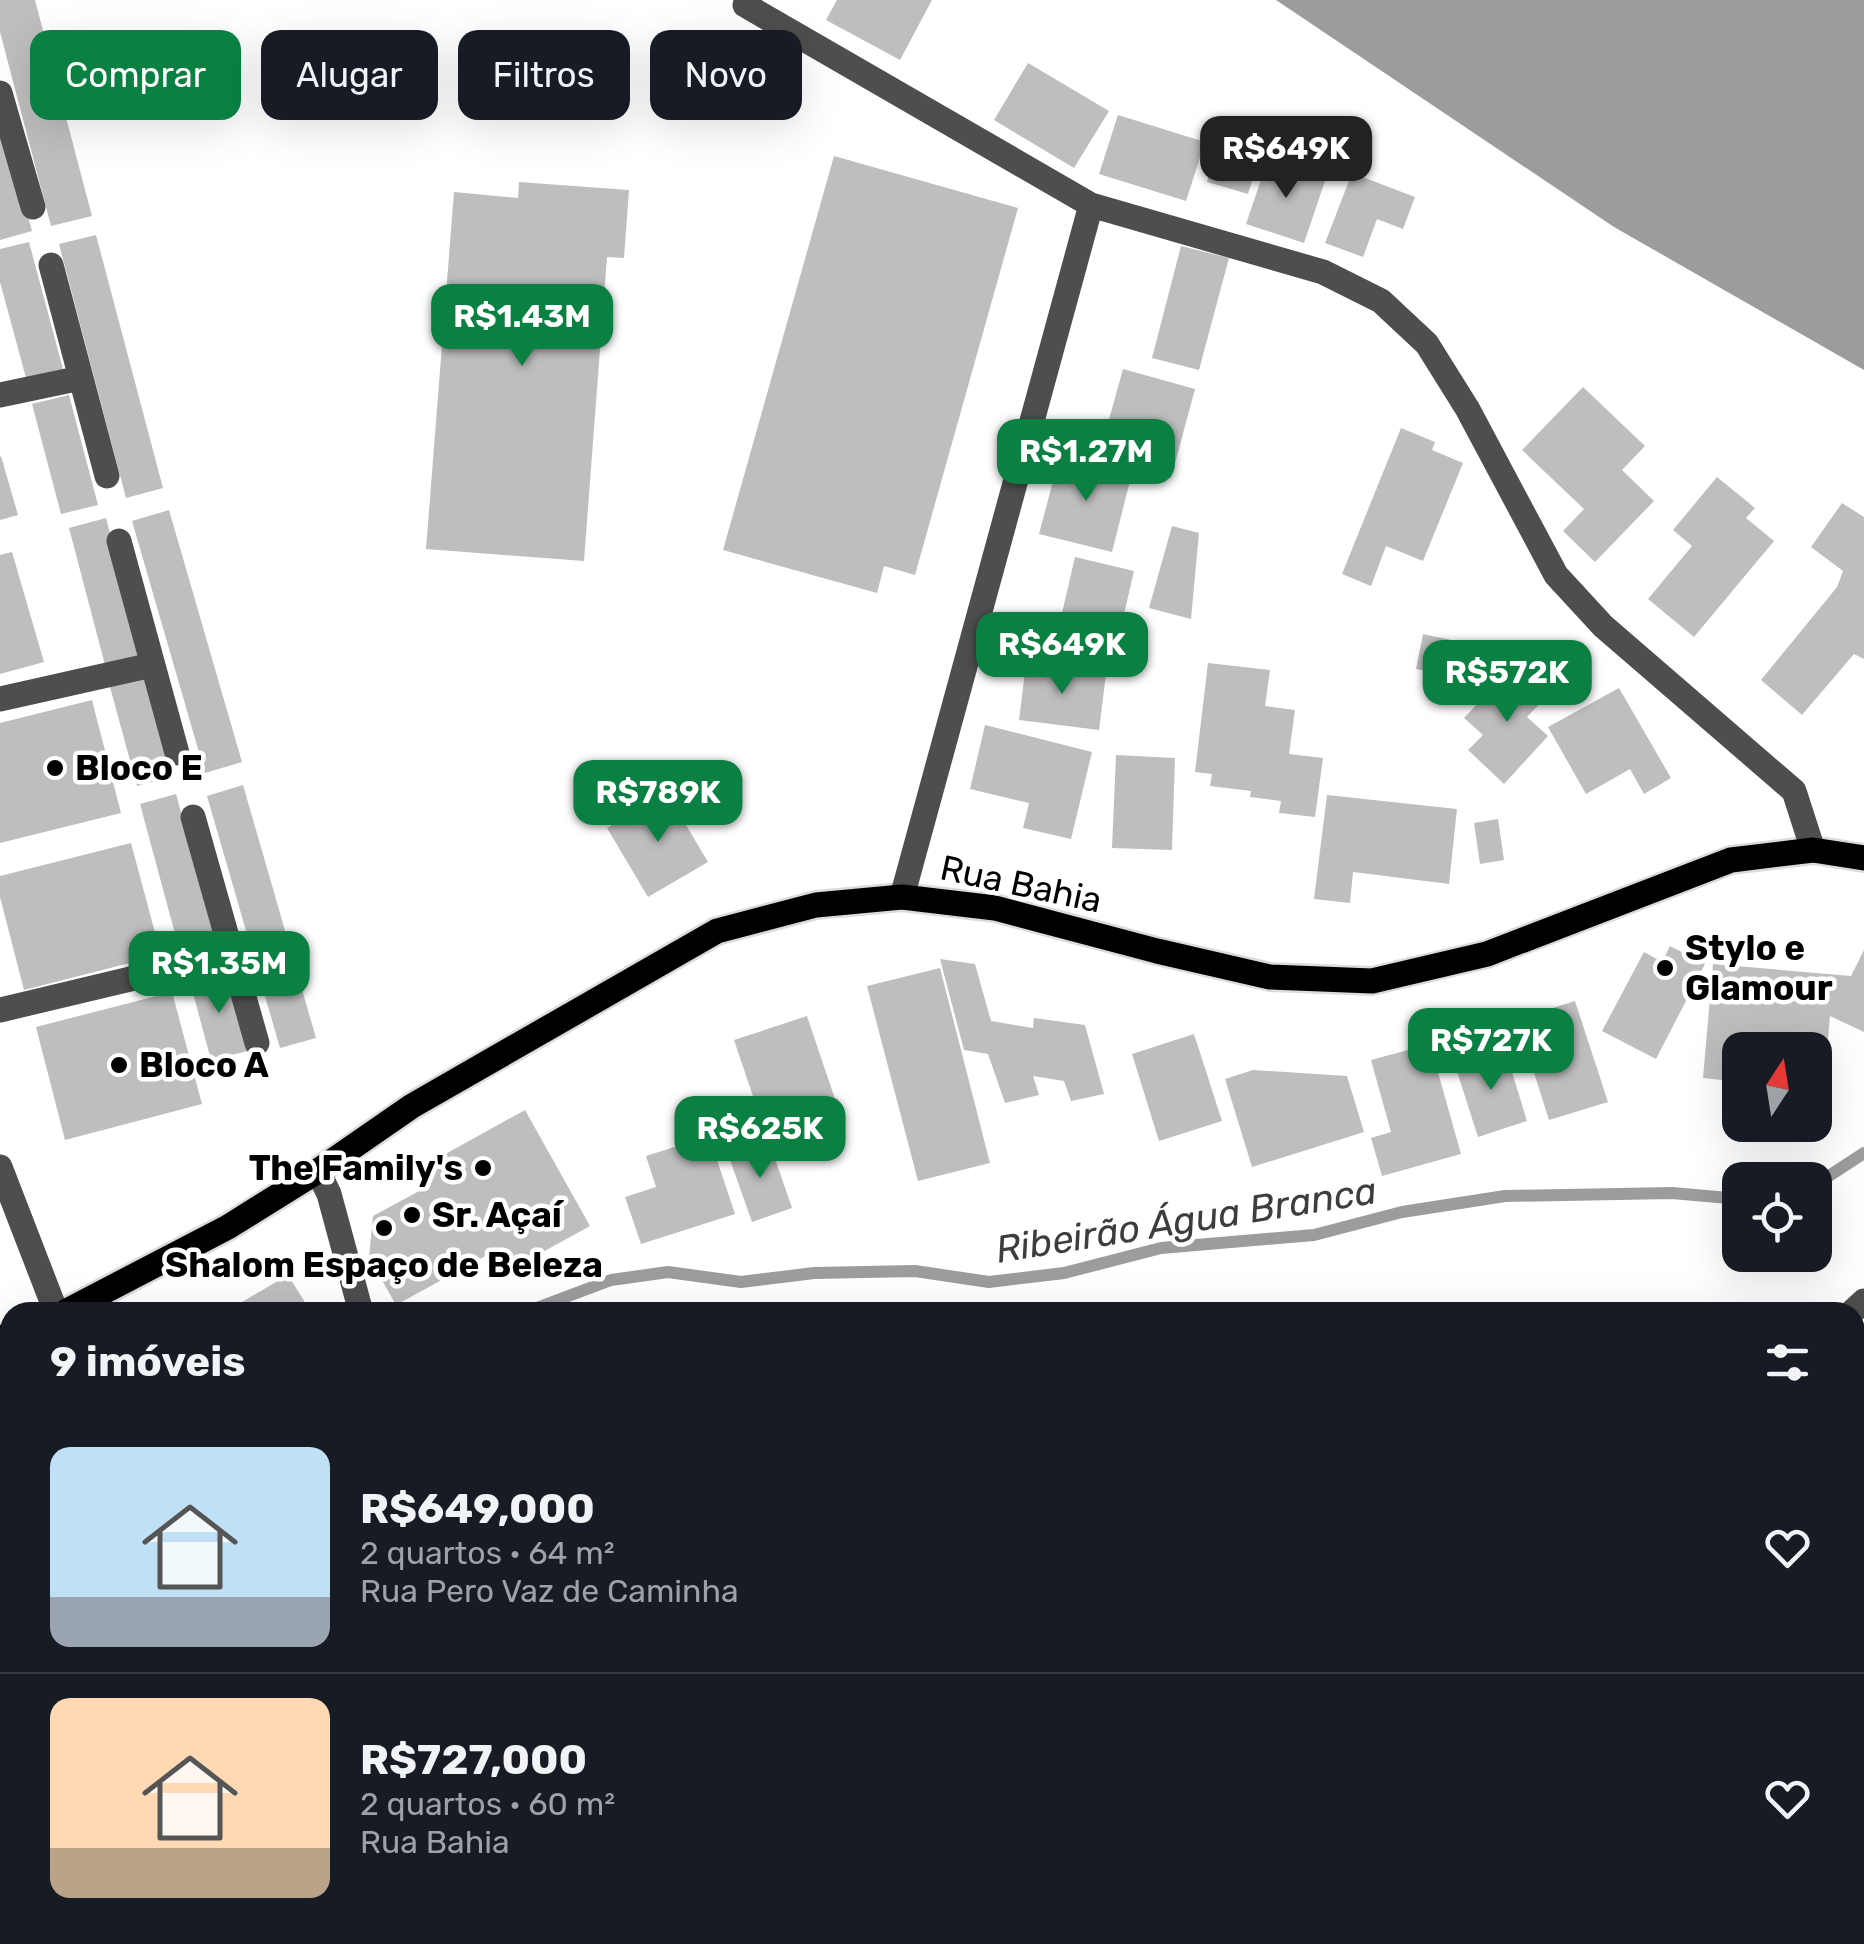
<!DOCTYPE html>
<html lang="pt">
<head>
<meta charset="utf-8">
<style>
  body { margin:0; font-family:Rubik,sans-serif; background:#20242c; color:#f1f3f6; height:100vh; display:flex; flex-direction:column; font-size:38px; white-space:nowrap }
  * { box-sizing:border-box; margin:0 }
  p { font-size:32px; color:#9ea1a6 }
  .icon { flex:none; width:55px; height:55px; fill:none; stroke:currentColor; stroke-width:2; stroke-linecap:round; stroke-linejoin:round }
  .map { position:relative; flex:1; overflow:hidden }
  .details { position:absolute; left:0px; top:1302px; width:1865px; height:642px; display:flex; flex-direction:column; background:#171b24; border-radius:30px 30px 0 0; box-shadow:0 10px 40px #0002 }
  .details>* { flex:none }
  .guide { position:absolute; left:30px; top:30px; width:1000px; height:90px; display:flex; gap:20px }
  .needle { width:65px; rotate:12deg }
  .controls { position:absolute; left:1722px; top:1032px; display:grid; gap:20px }
  .controls a { display:grid; place-items:center; width:110px; height:110px; border-radius:20px; background:#171b24; box-shadow:0 10px 40px #0002; font-size:50px }
  .price { position:absolute; translate:-50% -85px; padding:0 22px; border-radius:20px; background:#0b8043; color:#fff; font-size:32px; line-height:65px; filter:drop-shadow(0 2px 5px #0008) }
  .price::after { content:''; position:absolute; left:50%; top:60px; width:30px; height:22px; margin-left:-15px; background:inherit; clip-path:polygon(0 0,100% 0,50% 100%) }
  .price.current { background:#222; color:#fff }
  ul { padding:0; list-style:none }
  li { display:flex; align-items:center; gap:30px; height:250px; padding:0 50px }
  li+li { border-top:2px solid #363941 }
  li span { display:grid; place-items:center; flex:none; width:280px; height:200px; border-radius:20px; color:#555 }
  li>.icon { margin-inline-start:auto }
  span .icon { width:120px; height:120px; fill:#fffc; stroke-width:1 }
  li b { font-size:42px }
  h2 { display:flex; justify-content:space-between; align-items:center; height:120px; padding:0 50px; font-size:42px }
  .pill { padding:0 35px; border-radius:20px; background:#171b24; box-shadow:0 10px 40px #0002; font-size:35px; line-height:90px }
  .pill.current { background:#0b8043; color:#fff }
  .map>svg:first-child { display:block }
</style>
</head>
<body>
<div class="map">
<svg width="1864" height="1944" viewBox="0 0 1864 1944">
  <rect width="100%" height="100%" fill="#fff"/>
  <!-- green -->
  <path fill="#d5d5d5" d="M0,1605L10,1606V1694L0,1693Z
    M1855,1678H1860L1864,1687V1944H1810V1935H1855Z"/>
  <!-- water -->
  <path fill="#9c9c9c" d="M1276,0H1864V370L1614,227Z"/>
  <g fill="none" stroke-linecap="round" stroke-linejoin="round">
    <!-- stream -->
    <path stroke="#9c9c9c" stroke-width="12" d="M1815,1185L1864,1153
      M526,1312L611,1280L668,1272L741,1282L814,1273L915,1271L989,1282L1064,1273L1161,1248L1314,1235L1402,1212L1505,1196L1672,1193L1740,1199
      M0,1474L10,1471"/>
  </g>
  <!-- building -->
  <path fill="#bebebe" d="M0,0H35L92,216L51,226L0,32Z
    M837,0H932L900,60L826,20Z
    M1028,63L1109,111L1074,168L994,120Z
    M0,114L32,231L0,240Z
    M1118,115L1205,142L1186,201L1099,174Z
    M1217,144L1260,156L1248,194L1207,182Z
    M834,156L1018,208L915,575L884,566L877,593L723,550Z
    M1268,159L1326,178L1304,243L1246,224Z
    M1352,173L1415,197L1403,229L1377,219L1363,257L1325,243Z
    M519,182L629,190L624,258L607,257L584,561L426,549L454,192L518,198Z
    M96,235L163,488L126,498L59,244Z
    M29,242L63,369L26,378L0,282V249Z
    M1181,246L1229,258L1199,370L1152,358Z
    M1123,369L1195,389L1171,478L1098,459Z
    M1583,387L1645,446L1622,470L1654,501L1595,562L1563,531L1584,509L1522,450Z
    M69,395L98,505L61,514L32,404Z
    M1401,428L1435,442L1432,450L1463,463L1423,561L1386,546L1371,586L1342,574Z
    M1060,455L1132,473L1112,552L1039,534Z
    M1,456L18,515L0,520V457Z
    M1717,477L1755,508L1746,518L1774,541L1694,637L1648,599L1692,546L1673,530Z
    M1842,503L1864,517V659L1854,654L1802,715L1761,680L1837,587L1843,571L1811,547Z
    M169,510L242,762L205,773L132,521Z
    M106,518L142,656L105,665L69,528Z
    M1172,526L1199,533L1191,619L1149,608Z
    M12,552L44,662L0,674V555Z
    M1075,557L1134,571L1115,653L1056,639Z
    M1423,634L1456,641L1448,675L1416,669Z
    M1208,663L1270,670L1265,706L1295,710L1289,754L1323,758L1315,817L1279,813L1281,801L1250,797L1251,791L1210,786L1212,774L1195,772Z
    M1026,664L1106,674L1099,730L1019,720Z
    M1513,666L1546,697L1527,717L1548,736L1504,784L1468,750L1483,735L1464,718Z
    M147,677L174,776L137,786L110,687Z
    M1619,688L1671,778L1644,794L1630,769L1586,794L1548,727Z
    M92,700L121,813L0,843V723Z
    M985,725L1092,752L1071,839L1023,828L1029,803L970,789Z
    M1116,755L1175,758L1172,850L1112,848Z
    M243,785L316,1038L280,1048L207,796Z
    M667,793L708,862L648,897L607,828Z
    M176,794L218,946L181,956L140,804Z
    M1327,795L1457,809L1449,884L1353,872L1350,903L1314,899Z
    M1498,819L1504,860L1480,864L1474,823Z
    M131,843L161,955L24,990L0,897V876Z
    M1670,946L1705,964L1656,1059L1602,1031L1644,952L1662,962Z
    M1864,950V1032L1830,1016L1824,1089L1815,1088V1050H1740V1082L1703,1078L1713,964L1851,976Z
    M940,959L975,964L991,1021L1033,1028L1034,1018L1085,1025L1104,1094L1071,1101L1064,1081L1033,1076L1039,1095L1005,1103L988,1054L964,1050Z
    M940,968L990,1163L918,1181L867,986Z
    M227,972L248,1051L211,1060L190,982Z
    M172,992L202,1104L65,1140L36,1027Z
    M1575,1001L1608,1102L1549,1120L1517,1019Z
    M807,1016L836,1102L763,1126L734,1040Z
    M1194,1034L1222,1121L1159,1141L1132,1054Z
    M1430,1044L1461,1154L1382,1176L1371,1138L1391,1132L1371,1060Z
    M1505,1049L1527,1121L1478,1137L1455,1065Z
    M1253,1070L1347,1076L1364,1132L1252,1167L1225,1079Z
    M525,1110L590,1226L503,1274L491,1253L396,1305L369,1257L373,1216L421,1190L411,1173Z
    M709,1136L735,1214L641,1244L625,1197L656,1187L646,1156Z
    M769,1141L792,1208L752,1222L728,1154Z
    M288,1275L311,1312H225Z
    M1855,1480H1864V1590H1855Z
    M0,1540H10V1585H0Z
    M10,1806V1863H8L0,1808Z
    M409,1935H532L535,1944H411Z
    M654,1935H753L756,1944H657Z
    M964,1935H1058V1937L1025,1944H966Z
    M1261,1935H1343L1347,1944H1265Z
    M1391,1935H1446L1450,1944H1371Z
    M1551,1935H1655L1654,1944H1550Z
    M1723,1935H1763L1762,1944H1722Z"/>
  <g fill="none" stroke-linecap="round" stroke-linejoin="round">
    <defs>
      <path id="major" d="M65,1312L228,1227L318,1171L412,1106L717,931L816,905L902,897L995,908L1157,951L1270,977L1372,981L1487,954L1731,860L1813,850L1864,858
        M0,1338L10,1335"/>
    </defs>
    <!-- major casing -->
    <use href="#major" stroke="#dbdbdb" stroke-width="30"/>
    <!-- path -->
    <path stroke="#707070" stroke-width="6" stroke-dasharray="2.5 5" stroke-linecap="butt" d="M389,1935L392,1944"/>
    <!-- minor -->
    <path stroke="#4e4e4e" stroke-width="25" d="M745,5L1091,205L1323,272L1381,301L1427,344L1467,408L1556,575L1603,626L1794,791L1813,850
      M0,93L33,207
      M51,265L107,476
      M0,395L81,378
      M119,541L177,753
      M0,699L152,665
      M193,817L257,1043
      M902,897L1091,205
      M0,1010L231,955
      M0,1167L56,1312
      M318,1171L329,1194L361,1312
      M1852,1312L1864,1301
      M907,1935L910,1944
      M216,1944L254,1935
      M1519,1944V1935"/>
    <!-- major -->
    <use href="#major" stroke="#000" stroke-width="25"/>
  </g>
  <!-- markers -->
  <g fill="#000" stroke="#fff" stroke-width="4">
    <circle cx="55" cy="768" r="10"/>
    <circle cx="1665" cy="968" r="10"/>
    <circle cx="119" cy="1065" r="10"/>
    <circle cx="483" cy="1168" r="10"/>
    <circle cx="412" cy="1215" r="10"/>
    <circle cx="384" cy="1228" r="10"/>
  </g>
  <g text-anchor="middle" dominant-baseline="central" stroke-width="9" stroke-linejoin="round" paint-order="stroke">
    <!-- poi labels -->
    <g font-size="35" font-weight="bold" fill="#000" stroke="#fff" text-anchor="start">
      <text x="75" y="768">Bloco E</text>
      <text x="1685" y="948">Stylo e<tspan x="1685" dy="40">Glamour</tspan></text>
      <text x="139" y="1065">Bloco A</text>
      <text x="463" y="1168" text-anchor="end">The Family's</text>
      <text x="432" y="1215">Sr. Açaí</text>
      <text x="384" y="1265" text-anchor="middle">Shalom Espaço de Beleza</text>
    </g>
    <!-- street labels -->
    <g font-size="35" fill="#000" stroke="#fff">
      <text transform="translate(1021 884) rotate(12)">Rua Bahia</text>
    </g>
    <!-- water labels -->
    <g font-size="38" font-style="italic" fill="#3d3d3d" stroke="#fff">
      <text transform="translate(1186 1220) rotate(-9)">Ribeirão Água Branca</text>
    </g>
  </g>
</svg>
<div class="controls">
<a><svg class="needle" viewBox="-14 -14 28 28"><path d="M0-13l5 13h-10z" fill="#e53935"/><path d="M0 13l5-13h-10z" fill="#9ea1a6"/></svg></a>
<a><svg class="icon" aria-label="locate" viewBox="0 0 24 24"><circle cx="12" cy="12" r="6"/><path d="M12 2v4M12 18v4M2 12h4M18 12h4"/></svg></a>
</div>
<b class="price current" style="left:1286px;top:201px">R$649K</b>
<b class="price" style="left:522px;top:369px">R$1.43M</b>
<b class="price" style="left:1086px;top:504px">R$1.27M</b>
<b class="price" style="left:1062px;top:697px">R$649K</b>
<b class="price" style="left:1507px;top:725px">R$572K</b>
<b class="price" style="left:658px;top:845px">R$789K</b>
<b class="price" style="left:219px;top:1016px">R$1.35M</b>
<b class="price" style="left:1491px;top:1093px">R$727K</b>
<b class="price" style="left:760px;top:1181px">R$625K</b>
<div class="guide">
<a class="pill current">Comprar</a>
<a class="pill">Alugar</a>
<a class="pill">Filtros</a>
<a class="pill">Novo</a>
</div>
<section class="details">
<h2>9 imóveis<svg class="icon" aria-label="filters" viewBox="0 0 24 24"><path d="M4 7h16M4 17h16"/><circle cx="9" cy="7" r="2"/><circle cx="15" cy="17" r="2"/></svg></h2>
<ul>
<li><span style="background:linear-gradient(#bfe0f5 75%,#9aa5b1 0)"><svg class="icon" aria-label="home" viewBox="0 0 24 24"><path d="M3 11l9-7 9 7M6 9v11h12V9"/></svg></span><div><b>R$649,000</b><p>2 quartos · 64 m²</p><p>Rua Pero Vaz de Caminha</p></div><svg class="icon" aria-label="heart" viewBox="0 0 24 24"><path d="M12 20l-8-8c-3-5 5-10 8-4 3-6 11-1 8 4z"/></svg></li>
<li><span style="background:linear-gradient(#ffd9b3 75%,#b9a48a 0)"><svg class="icon" aria-label="home" viewBox="0 0 24 24"><path d="M3 11l9-7 9 7M6 9v11h12V9"/></svg></span><div><b>R$727,000</b><p>2 quartos · 60 m²</p><p>Rua Bahia</p></div><svg class="icon" aria-label="heart" viewBox="0 0 24 24"><path d="M12 20l-8-8c-3-5 5-10 8-4 3-6 11-1 8 4z"/></svg></li>
</ul>
</section>
</div>
</body>
</html>
